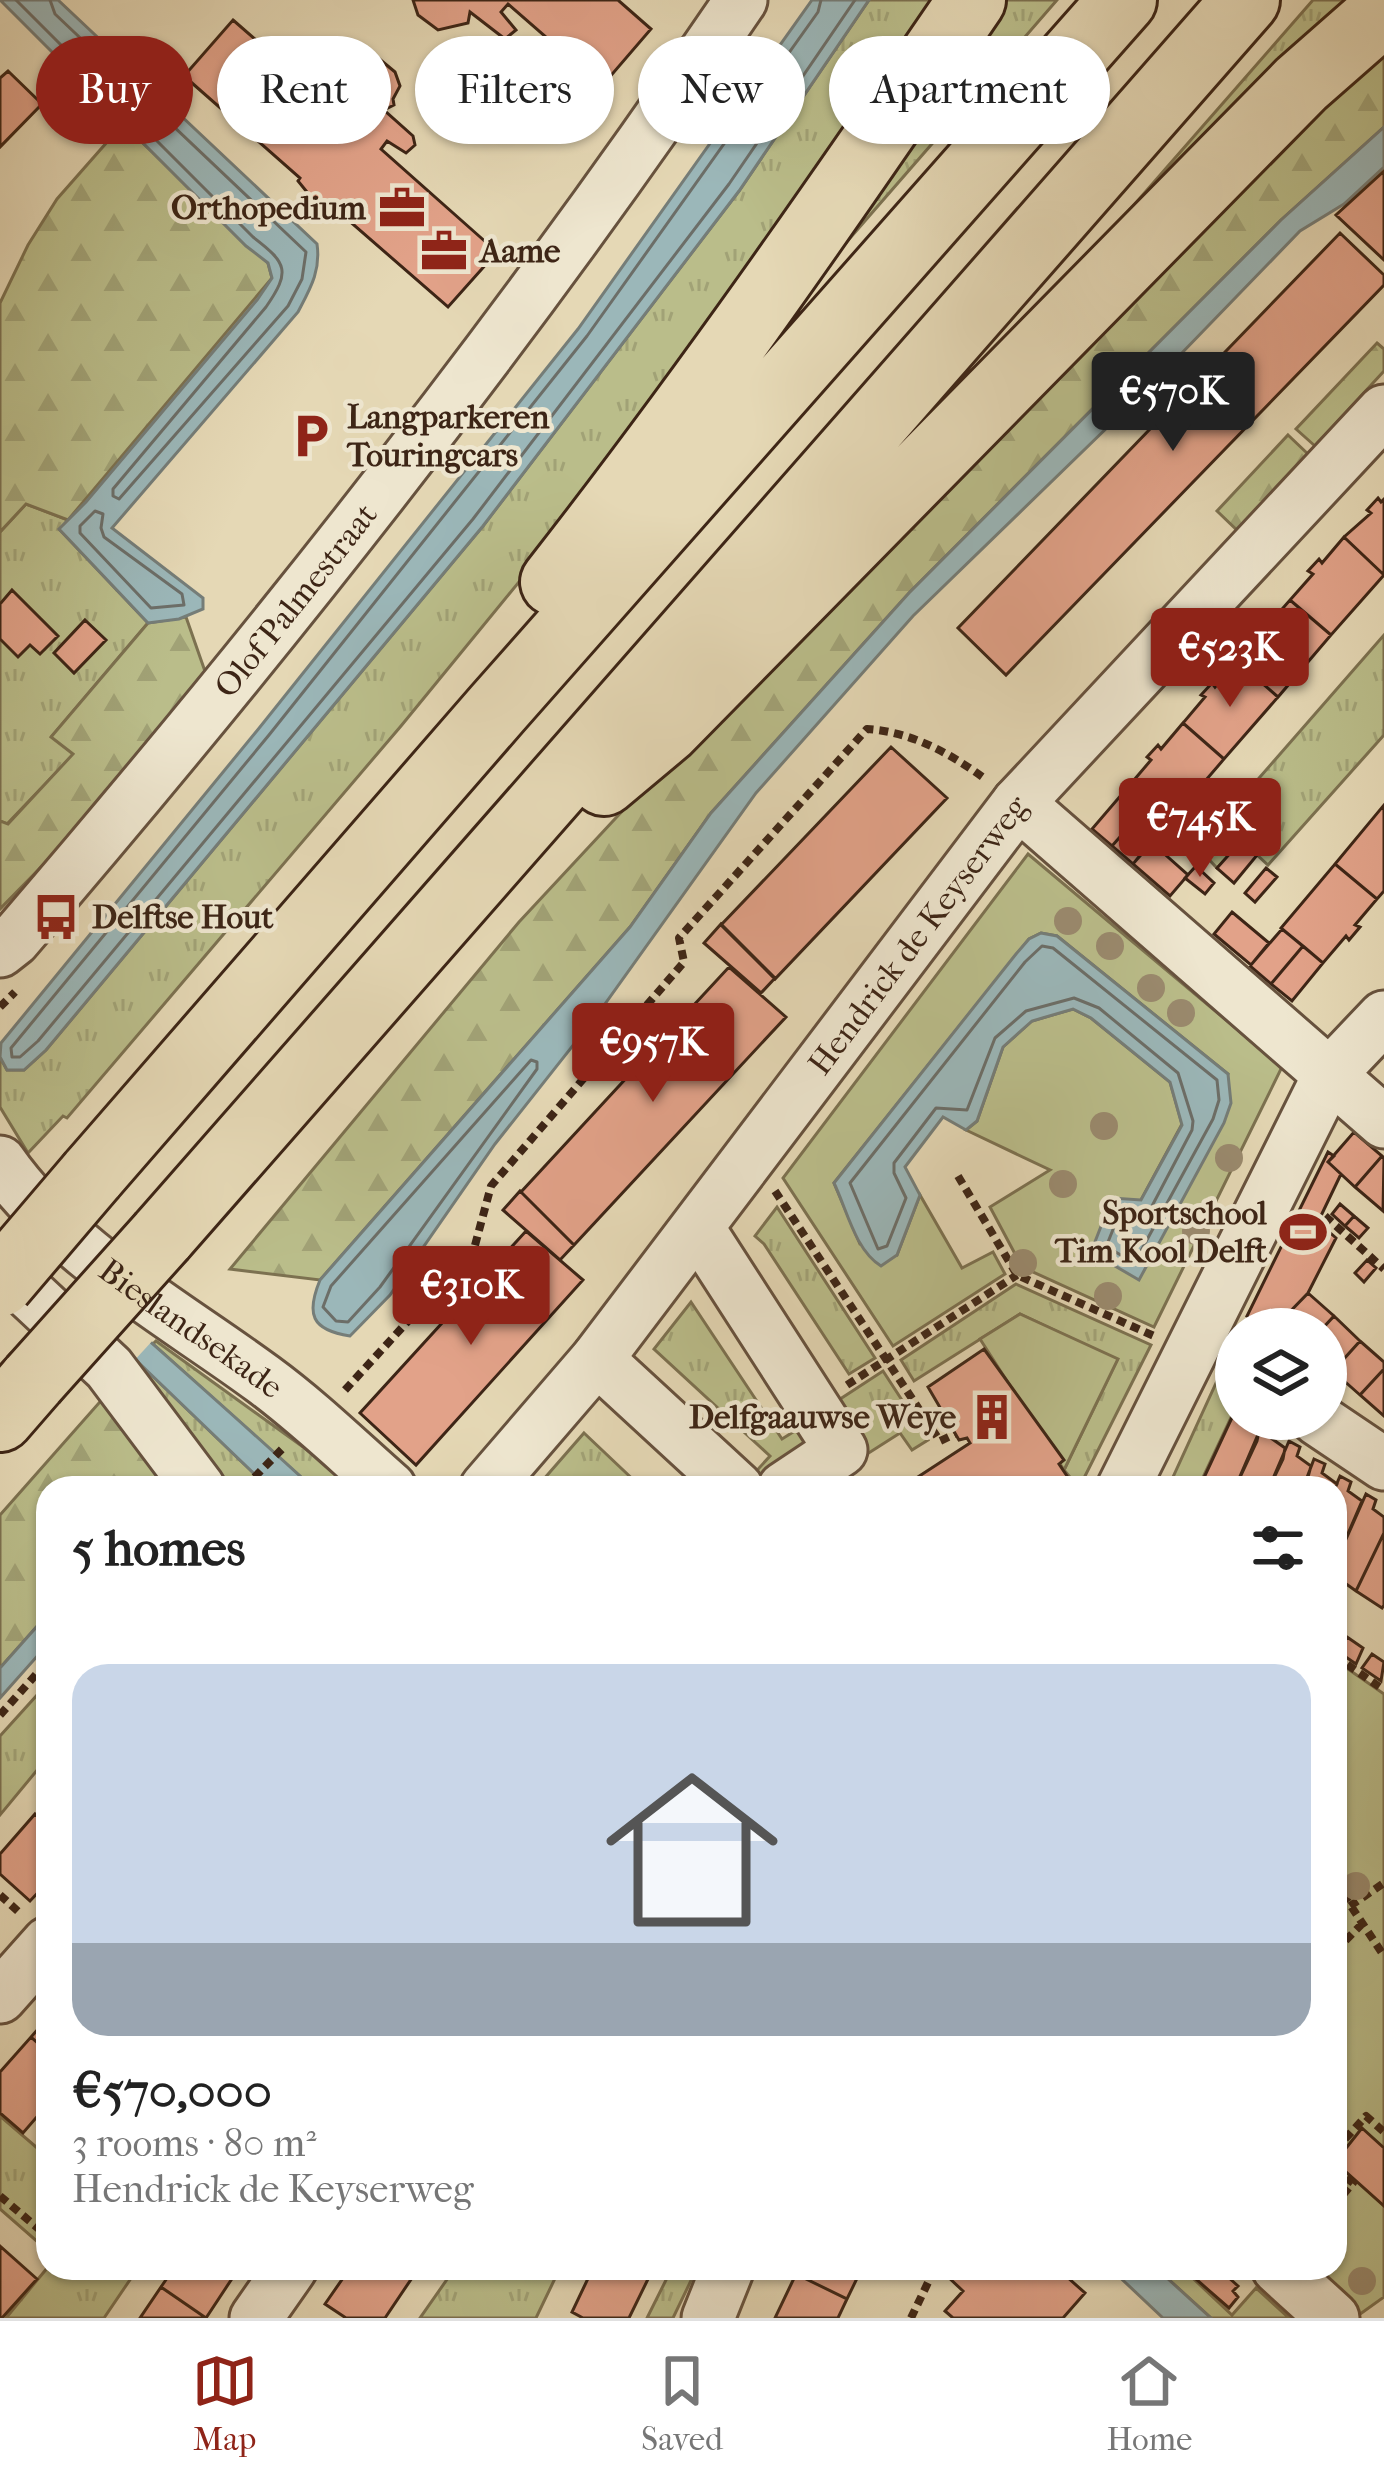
<!DOCTYPE html>
<html lang="en">
<head>
<meta charset="utf-8">
<style>
  body { margin:0; font-family:"IM FELL French Canon",serif; background:#f6f6f6; color:#222; height:100vh; display:flex; flex-direction:column; font-size:45px; white-space:nowrap }
  * { box-sizing:border-box; margin:0 }
  p { font-size:39px; color:#767676 }
  .icon { flex:none; width:66px; height:66px; fill:none; stroke:currentColor; stroke-width:2; stroke-linecap:round; stroke-linejoin:round }
  .map { position:relative; flex:1; overflow:hidden }
  .panel { position:absolute; left:36px; top:1476px; width:1311px; height:804px; display:flex; flex-direction:column; background:#fff; border-radius:36px; box-shadow:0 3px 9px #0004 }
  .panel>* { flex:none }
  .banner { position:absolute; left:36px; top:36px; width:1314px; height:108px; display:flex; gap:24px }
  .tools { position:absolute; left:1215px; top:1308px; display:grid; gap:24px }
  .tools a { display:grid; place-items:center; width:132px; height:132px; border-radius:50%; background:#fff; box-shadow:0 3px 9px #0004; font-size:60px }
  .price { position:absolute; translate:-50% -102px; padding:0 27px; border-radius:12px; background:#8f2418; color:#fff; font-size:39px; line-height:78px; filter:drop-shadow(0 3px 6px #0008) }
  .price::after { content:''; position:absolute; left:50%; top:72px; width:36px; height:27px; margin-left:-18px; background:inherit; clip-path:polygon(0 0,100% 0,50% 100%) }
  .price.current { background:#222; color:#fff }
  ul { padding:0; list-style:none }
  li { display:grid; align-content:center; gap:24px; height:636px; padding:0 36px }
  li+li { border-top:3px solid #e0e0e0 }
  li span { display:grid; place-items:center; height:372px; border-radius:36px; color:#555 }
  li>.icon { margin-inline-start:auto }
  span .icon { width:216px; height:216px; fill:#fffc; stroke-width:1 }
  li b { font-size:51px }
  h2 { display:flex; justify-content:space-between; align-items:center; height:144px; padding:0 36px; font-size:51px }
  .tag { padding:0 42px; border-radius:54px; background:#fff; box-shadow:0 3px 9px #0004; font-size:42px; line-height:108px }
  .tag.current { background:#8f2418; color:#fff }
  .menu { display:flex; justify-content:space-around; align-items:center; height:168px; border-top:3px solid #e0e0e0; background:#fff; font-size:33px; color:#767676 }
  .menu a { display:grid; justify-items:center; gap:6px }
  .menu .current { color:#8f2418 }
  .map>svg:first-child { display:block }
</style>
</head>
<body>
<div class="map">
<svg width="1384" height="2318" viewBox="0 0 1384 2318">
  <defs>
    <pattern id="grass-tufts" width="24" height="20" patternUnits="userSpaceOnUse" patternTransform="scale(3)"><rect width="24" height="20" fill="#babd8a"/><path d="M3 7l-1-3M5 7V3M7 7l1-3M15 17l-1-3M17 17v-4M19 17l1-3" fill="none" stroke="#a1a276"/></pattern>
    <pattern id="forest-firs" width="22" height="20" patternUnits="userSpaceOnUse" patternTransform="scale(3)"><rect width="22" height="20" fill="#babd8a"/><path d="M5 1l3.5 6h-7zM16 11l3.5 6h-7z" fill="#a1a276"/></pattern>
  </defs>
  <rect width="100%" height="100%" fill="#e5d8b5"/>
  <filter id="stains"><feTurbulence type="fractalNoise" baseFrequency=".00167" numOctaves="4"/><feColorMatrix values="0 0 0 0 .2 0 0 0 0 .09 0 0 0 0 .02 0 0 0 .5 -.17"/></filter>
  <radialGradient id="worn" r=".72"><stop offset=".6" stop-color="#630" stop-opacity="0"/><stop offset="1" stop-color="#630" stop-opacity=".3"/></radialGradient>
  <!-- grass -->
  <path fill="url(#grass-tufts)" stroke="#7c7150" stroke-width="3" d="M869,0H945L627,450L401,726L67,1118L63,1116L28,1153L0,1107V1057L7,1070H24L46,1050L483,526L739,191Z
    M990,0H1057L811,283Z
    M1313,0H1366L960,404Z
    M26,504L68,520L60,530L148,623L52,736L74,754L7,824L0,821V532Z
    M1384,635V735L1268,865L1242,841L1217,868L1198,848Z
    M777,1207L875,1358L849,1374L764,1244L755,1236Z
    M1016,1284L1151,1345L1079,1488L1064,1470L1117,1360L1020,1314L914,1381L901,1360Z
    M60,1287L269,1488H217Z
    M691,1302L782,1439L806,1424L807,1447L765,1481L751,1477L770,1456L654,1349Z
    M156,1341L360,1488H313L153,1344Z
    M883,1371L928,1440L912,1450L900,1433L864,1456L831,1405Z
    M1217,1381L1236,1393V1407L1198,1488H1168Z
    M584,1433L642,1488H536Z
    M48,1683V1757L0,1815V1736Z
    M0,2116L43,2153L48,2149V2251L0,2209Z
    M48,2267V2268H138L104,2318H6Z
    M455,2268H560L536,2318H420Z
    M672,2268H697L673,2318H647Z
    M1156,2268H1182L1232,2315L1256,2288L1289,2318H1211Z"/>
  <!-- forest -->
  <path fill="url(#forest-firs)" stroke="#7c7150" stroke-width="3" d="M1384,50V127L1281,220L909,593L711,813L630,927L320,1280L230,1269L519,922L1018,386Z
    M123,124L268,263L272,278L68,520L26,504L0,532V303L28,245L57,199Z
    M1377,343L1384,349V371L1315,446L1296,429Z
    M1288,435L1309,455L1239,532L1217,511Z
    M186,617L207,677L102,805L0,909V821L8,824L73,754L51,737L148,623Z
    M106,1395L135,1446L165,1481L159,1488H48V1614L0,1668V1515Z"/>
  <!-- green -->
  <path fill="#babd8a" stroke="#7c7150" stroke-width="3" d="M1028,854L1282,1067L1154,1327L1022,1267L990,1207L1050,1170L966,1130L977,1121L1003,1047L1032,1021L1073,1009L1091,1018L1170,1082L1182,1124L1141,1200L1139,1279L1228,1074L1057,936L1041,933L1029,939L834,1183L860,1244L897,1255L920,1195L962,1268L993,1252L1005,1274L893,1346L783,1178Z
    M1020,1314L1118,1359L1064,1470L980,1339Z
    M1335,1660L1384,1694V2297L1356,2317L1303,2268H1335Z"/>
  <!-- water -->
  <path fill="#9bb7b9" stroke="#757d78" stroke-width="3" d="M0,0H58L317,244C321,271 310,289 298,312L112,528L203,598V609L179,619L148,623L59,529L86,502L257,300L272,278L268,263L246,246Z
    M812,0H869L739,191L483,526L46,1050L24,1070H7L0,1057L1,1043L260,727L578,329Z
    M1384,127V167L1344,204L1300,231L1149,387L913,616L756,793L597,1015L495,1144L390,1295L350,1336C311,1330 306,1314 320,1280L630,927L711,813L909,593L1281,220Z
    M1041,933L1057,936L1228,1074L1231,1103L1224,1123L1139,1280L1091,1252L1112,1198L1141,1200L1182,1125L1170,1082L1091,1018L1073,1009L1032,1021L1003,1047L977,1121L966,1130L943,1117L905,1167L920,1195L897,1255L881,1266C855,1250 847,1210 834,1183L1016,954L1029,939Z
    M0,1208C104,1302 210,1393 313,1488H269L60,1287Z
    M48,1614V1644L0,1698V1668Z
    M1110,2268H1156L1211,2318H1163Z"/>
  <!-- pier -->
  <path fill="#e5d8b5" d="M0,1202L155,1338L132,1363L0,1242Z"/>
  <g fill="none" stroke-linecap="round" stroke-linejoin="round">
    <!-- shore -->
    <path stroke="#6c6e68" stroke-width="3" d="M16,0L253,237C287,263 291,271 266,307L113,489V496L119,499L288,306L302,279L306,252L55,14L50,0
      M821,0L818,12L587,336L269,735L11,1048L12,1057H20L38,1041L473,519L729,184L855,0
      M95,511L103,514L101,528L104,537L182,594L184,605L151,608L80,533V526Z
      M1042,946L1053,948L1217,1080L1219,1100L1213,1119L1137,1258L1129,1260L1109,1248L1108,1242L1120,1212H1142L1152,1206L1192,1130L1193,1121L1178,1073L1099,1008L1074,998L1026,1011L995,1038L967,1110L936,1108L894,1163V1173L906,1198L887,1246L878,1249L850,1183L1025,962Z
      M531,1060L537,1062V1069L380,1287L348,1322L336,1321L323,1307L331,1286Z"/>
  </g>
  <!-- building -->
  <path fill="#e2a289" stroke="#3d2516" stroke-width="3" d="M413,0H618L651,29L602,86L508,4L501,12L516,30L505,39L470,12L468,23L438,30L418,15Z
    M233,20L342,115L349,107L340,97L338,87L359,58L376,56L395,72L400,86L393,99L394,105L384,110L413,136L415,145L406,153L387,141L381,149L497,252L448,307L331,205L329,208L311,197L298,181L300,178L184,76Z
    M8,71L42,104L0,147V78Z
    M1384,171V260L1336,215Z
    M1340,233L1384,275V285L1006,675L958,628L1151,428L1145,422L1163,404L1169,410Z
    M1378,498L1381,502L1384,499V575L1344,537L1371,513L1367,510Z
    M1344,537L1384,575L1331,635L1290,600L1313,574L1308,571L1319,559L1322,563Z
    M12,590L58,636L40,654L30,645L18,657L0,639V604Z
    M1290,600L1331,635L1278,697L1237,661L1259,636L1254,633L1265,621L1268,625Z
    M85,620L106,640L74,673L54,653Z
    M1237,661L1278,697L1224,759L1183,723L1205,697L1201,695L1212,683L1215,687Z
    M1183,723L1224,759L1170,822L1128,787L1151,760L1147,757L1158,745L1161,749Z
    M891,747L947,798L775,979L721,925Z
    M1128,787L1149,804L1112,846L1092,829Z
    M1149,804L1170,822L1133,864L1112,846Z
    M1384,805V891L1377,899L1335,864Z
    M1242,840L1258,854L1234,883L1217,868Z
    M1151,842L1188,875L1170,896L1133,864Z
    M1335,864L1377,899L1355,925L1360,927L1349,940L1346,936L1323,963L1281,928Z
    M1196,866L1214,883L1205,894L1185,878Z
    M1266,868L1277,877L1255,902L1245,893Z
    M1232,912L1269,943L1251,965L1214,934Z
    M721,924L775,978L761,993L704,943Z
    M1282,929L1303,946L1271,984L1250,966Z
    M1303,946L1323,963L1292,1001L1271,984Z
    M729,967L786,1017L574,1245L521,1192Z
    M1354,1132L1382,1156L1355,1187L1328,1162Z
    M1328,1152L1334,1156L1328,1162L1341,1174L1318,1222L1336,1238L1308,1293L1280,1322L1285,1327L1274,1329L1247,1316Z
    M1382,1156L1384,1158L1383,1211L1355,1187Z
    M520,1191L574,1245L560,1260L503,1210Z
    M1340,1204L1354,1216L1345,1226L1332,1214Z
    M1354,1216L1368,1228L1359,1238L1345,1226Z
    M526,1231L583,1280L416,1465L360,1413Z
    M1367,1260L1376,1268L1364,1282L1355,1273Z
    M1308,1293L1334,1316L1322,1329H1287L1280,1322Z
    M1334,1316L1360,1341L1333,1371L1326,1364V1329H1322Z
    M1360,1341L1384,1362V1369L1360,1395L1333,1371Z
    M984,1349L1064,1460L1059,1464L1071,1482L1061,1488H901L970,1443L967,1438L959,1440L928,1387Z
    M1384,1369V1416L1360,1395Z
    M1236,1409V1419H1245L1259,1431L1257,1441L1235,1488H1207L1201,1484Z
    M1263,1423L1273,1429L1271,1438L1285,1448L1283,1459L1269,1488H1235Z
    M1289,1441L1300,1447L1297,1456L1311,1466L1308,1477L1303,1488H1269Z
    M1314,1459L1325,1464L1322,1473L1337,1484L1335,1488H1303Z
    M1340,1476L1351,1482L1348,1491L1362,1501L1335,1564V1488Z
    M1366,1494L1376,1500L1373,1509L1384,1517V1533L1356,1591L1335,1576V1564Z
    M1384,1533V1605L1382,1608L1356,1591Z
    M1347,1637L1363,1648L1356,1664L1337,1651Z
    M1372,1654L1384,1662L1381,1681L1362,1668Z
    M35,1814L48,1826V1882L30,1901L0,1874V1854Z
    M48,2018V2052L31,2037Z
    M31,2037L48,2052V2104L23,2133L0,2113V2072Z
    M1362,2128L1384,2148V2206L1335,2162Z
    M0,2246L37,2279L2,2318H0Z
    M174,2268H239L206,2318L161,2287Z
    M350,2268H416L418,2269L385,2318H346L325,2304Z
    M593,2268H634L650,2275L629,2318H583L572,2312Z
    M799,2268H862L847,2299L796,2274Z
    M954,2268H1057L1085,2293L1063,2318H953L945,2311L963,2291L947,2276Z
    M1218,2268L1238,2286L1233,2291L1238,2297L1229,2308L1197,2280L1207,2269L1213,2274Z
    M796,2274L847,2299L838,2318H775Z
    M161,2287L206,2318H140Z"/>
  <g fill="none" stroke-linecap="round" stroke-linejoin="round">
    <defs>
      <g id="minor">
        <path d="M1018,803L1384,1122"/>
        <path id="s1" d="M0,951L14,940C272,640 519,328 741,0"/>
        <path id="s2" d="M0,1162C63,1253 175,1314 263,1379C308,1412 348,1451 390,1488"/>
        <path d="M698,1228L841,1450L784,1488"/>
        <path d="M0,1266L109,1368L199,1488"/>
        <path d="M597,1359L737,1488"/>
        <path d="M1317,1419L1384,1464"/>
        <path id="s3" d="M486,1488L597,1359L1018,803L1384,411"/>
        <path d="M1123,1488L1329,1075L1384,1017"/>
        <path d="M0,1997L48,1943"/>
        <path d="M1278,2268L1333,2318"/>
        <path d="M256,2318L291,2268"/>
        <path d="M708,2318L728,2268"/>
      </g>
      <path id="highway" d="M554,582C702,393 837,198 972,0
        M604,782L666,730L1301,84L1384,11
        M92,1175L497,709L1123,0
        M162,1236L1246,0
        M0,1418L33,1380"/>
    </defs>
    <!-- minor casing -->
    <use href="#minor" stroke="#67523e" stroke-width="57"/>
    <!-- highway casing -->
    <use href="#highway" stroke="#3d2516" stroke-width="72"/>
    <!-- path -->
    <path stroke="#3d2516" stroke-width="8" stroke-dasharray="9 6" stroke-linecap="butt" d="M0,1007L15,992
      M958,1176L1017,1275L1154,1336
      M775,1191L940,1441L955,1434
      M1325,1216L1384,1269
      M847,1385L1017,1275
      M345,1390L474,1249L491,1186L684,962L679,938L867,729C912,732 949,753 984,778
      M244,1488L285,1446
      M1335,1656L1384,1690
      M0,1715L48,1661
      M1335,1882L1384,1956
      M0,1895L21,1914
      M1350,1906L1384,1883
      M1335,1951L1362,1924
      M1335,2150L1366,2116L1384,2132
      M1335,2168L1353,2183L1335,2204
      M0,2196L46,2235
      M911,2318L935,2268"/>
    <!-- minor -->
    <use href="#minor" stroke="#eee6cf" stroke-width="51"/>
    <!-- highway -->
    <use href="#highway" stroke="#e5d8b5" stroke-width="66"/>
    <defs>
      <path id="highway-bridge" d="M0,1283L92,1175
        M33,1380L162,1236"/>
    </defs>
    <!-- highway-bridge casing -->
    <use href="#highway-bridge" stroke="#3d2516" stroke-width="72" stroke-linecap="butt"/>
    <!-- highway-bridge -->
    <use href="#highway-bridge" stroke="#e5d8b5" stroke-width="66"/>
  </g>
  <!-- trees -->
  <g fill="#9a8a6e">
    <circle cx="1068" cy="921" r="14"/>
    <circle cx="1110" cy="946" r="14"/>
    <circle cx="1151" cy="988" r="14"/>
    <circle cx="1181" cy="1013" r="14"/>
    <circle cx="1104" cy="1126" r="14"/>
    <circle cx="1229" cy="1158" r="14"/>
    <circle cx="1063" cy="1184" r="14"/>
    <circle cx="1196" cy="1231" r="14"/>
    <circle cx="1023" cy="1263" r="14"/>
    <circle cx="1108" cy="1296" r="14"/>
    <circle cx="1356" cy="1886" r="14"/>
    <circle cx="1362" cy="2281" r="14"/>
  </g>
  <!-- icons -->
  <defs>
    <symbol id="office-bare" viewBox="-9 -9 18 18"><path d="M-6-3h4V-5.5h4V-3h4V5H-6ZM-1-4.5V-3h2v-1.5ZM-6 0V1H6V0Z" fill="#8f2418" stroke="#eee6cf" stroke-width="2.5" paint-order="stroke"/></symbol>
    <symbol id="parking-bare" viewBox="-9 -9 18 18"><path d="M-3.5-5.5H1a3.5 3.5 0 0 1 0 7H-1V5.5H-3.5ZM-1-3.4V-.6H.8a1.4 1.4 0 0 0 0-2.8Z" fill="#8f2418" stroke="#eee6cf" stroke-width="2.5" paint-order="stroke"/></symbol>
    <symbol id="bus-bare" viewBox="-9 -9 18 18"><path d="M-5-6H5V4H4V6H2V4H-2V6H-4V4H-5ZM-3.5-4V0h7V-4ZM-3.5 1.2v1.5H-2V1.2ZM2 1.2v1.5H3.5V1.2Z" fill="#8f2418" stroke="#eee6cf" stroke-width="2.5" paint-order="stroke"/></symbol>
    <symbol id="stadium-bare" viewBox="-9 -9 18 18"><path d="M0-5a6.5 5 0 1 0 0 10a6.5 5 0 1 0 0-10ZM-3.5-1.8h7v3.6h-7Z" fill="#8f2418" stroke="#eee6cf" stroke-width="2.5" paint-order="stroke"/></symbol>
    <symbol id="building-bare" viewBox="-9 -9 18 18"><path d="M-4-6H4V6H1V3H-1V6H-4ZM-2.5-4.3h1.7v1.8h-1.7ZM.8-4.3h1.7v1.8H.8ZM-2.5-1h1.7V.8h-1.7ZM.8-1h1.7V.8H.8Z" fill="#8f2418" stroke="#eee6cf" stroke-width="2.5" paint-order="stroke"/></symbol>
  </defs>
  <g fill-rule="evenodd">
    <use href="#office-bare" x="369" y="175" width="66" height="66"/>
    <use href="#office-bare" x="411" y="218" width="66" height="66"/>
    <use href="#parking-bare" x="278" y="403" width="66" height="66"/>
    <use href="#bus-bare" x="23" y="884" width="66" height="66"/>
    <use href="#stadium-bare" x="1270" y="1199" width="66" height="66"/>
    <use href="#building-bare" x="959" y="1384" width="66" height="66"/>
  </g>
  <g text-anchor="middle" dominant-baseline="central" stroke-width="9" stroke-linejoin="round" paint-order="stroke">
    <!-- poi labels -->
    <g font-size="33" font-weight="bold" fill="#3d2516" stroke="#eee6cf" text-anchor="end">
      <text x="366" y="208">Orthopedium</text>
      <text x="480" y="251" text-anchor="start">Aame</text>
      <text x="347" y="417" text-anchor="start">Langparkeren<tspan x="347" dy="38">Touringcars</tspan></text>
      <text x="92" y="917" text-anchor="start">Delftse Hout</text>
      <text x="1267" y="1213">Sportschool<tspan x="1267" dy="38">Tim Kool Delft</tspan></text>
      <text x="956" y="1417">Delfgaauwse Weye</text>
    </g>
    <!-- street labels -->
    <g font-size="33" fill="#3d2516" stroke="#eee6cf">
      <text stroke="none"><textPath href="#s1" startOffset="459">Olof Palmestraat</textPath></text>
      <text stroke="none"><textPath href="#s3" startOffset="702">Hendrick de Keyserweg</textPath></text>
      <text stroke="none"><textPath href="#s2" startOffset="255">Bieslandsekade</textPath></text>
    </g>
  </g>
  <rect width="100%" height="100%" filter="url(#stains)"/>
  <rect width="100%" height="100%" fill="url(#worn)"/>
</svg>
<div class="tools">
<a><svg class="icon" aria-label="layers" viewBox="0 0 24 24"><path d="M12 4l9 5-9 5-9-5zM3 14l9 5 9-5"/></svg></a>
</div>
<b class="price current" style="left:1173px;top:454px">€570K</b>
<b class="price" style="left:1230px;top:710px">€523K</b>
<b class="price" style="left:1200px;top:880px">€745K</b>
<b class="price" style="left:653px;top:1105px">€957K</b>
<b class="price" style="left:471px;top:1348px">€310K</b>
<div class="banner">
<a class="tag current">Buy</a>
<a class="tag">Rent</a>
<a class="tag">Filters</a>
<a class="tag">New</a>
<a class="tag">Apartment</a>
</div>
<section class="panel">
<h2>5 homes<svg class="icon" aria-label="filters" viewBox="0 0 24 24"><path d="M4 7h16M4 17h16"/><circle cx="9" cy="7" r="2"/><circle cx="15" cy="17" r="2"/></svg></h2>
<ul>
<li><span style="background:linear-gradient(#c9d6e8 75%,#9aa5b1 0)"><svg class="icon" aria-label="home" viewBox="0 0 24 24"><path d="M3 11l9-7 9 7M6 9v11h12V9"/></svg></span><div><b>€570,000</b><p>3 rooms · 80 m²</p><p>Hendrick de Keyserweg</p></div></li>
</ul>
</section>
</div>
<nav class="menu">
<a class="current"><svg class="icon" aria-label="map" viewBox="0 0 24 24"><path d="M3 6l6-2 6 2 6-2v14l-6 2-6-2-6 2zM9 4v14M15 6v14"/></svg>Map</a>
<a><svg class="icon" aria-label="saved" viewBox="0 0 24 24"><path d="M7 4h10v16l-5-4-5 4z"/></svg>Saved</a>
<a><svg class="icon" aria-label="home" viewBox="0 0 24 24"><path d="M3 11l9-7 9 7M6 9v11h12V9"/></svg>Home</a>
</nav>
</body>
</html>
